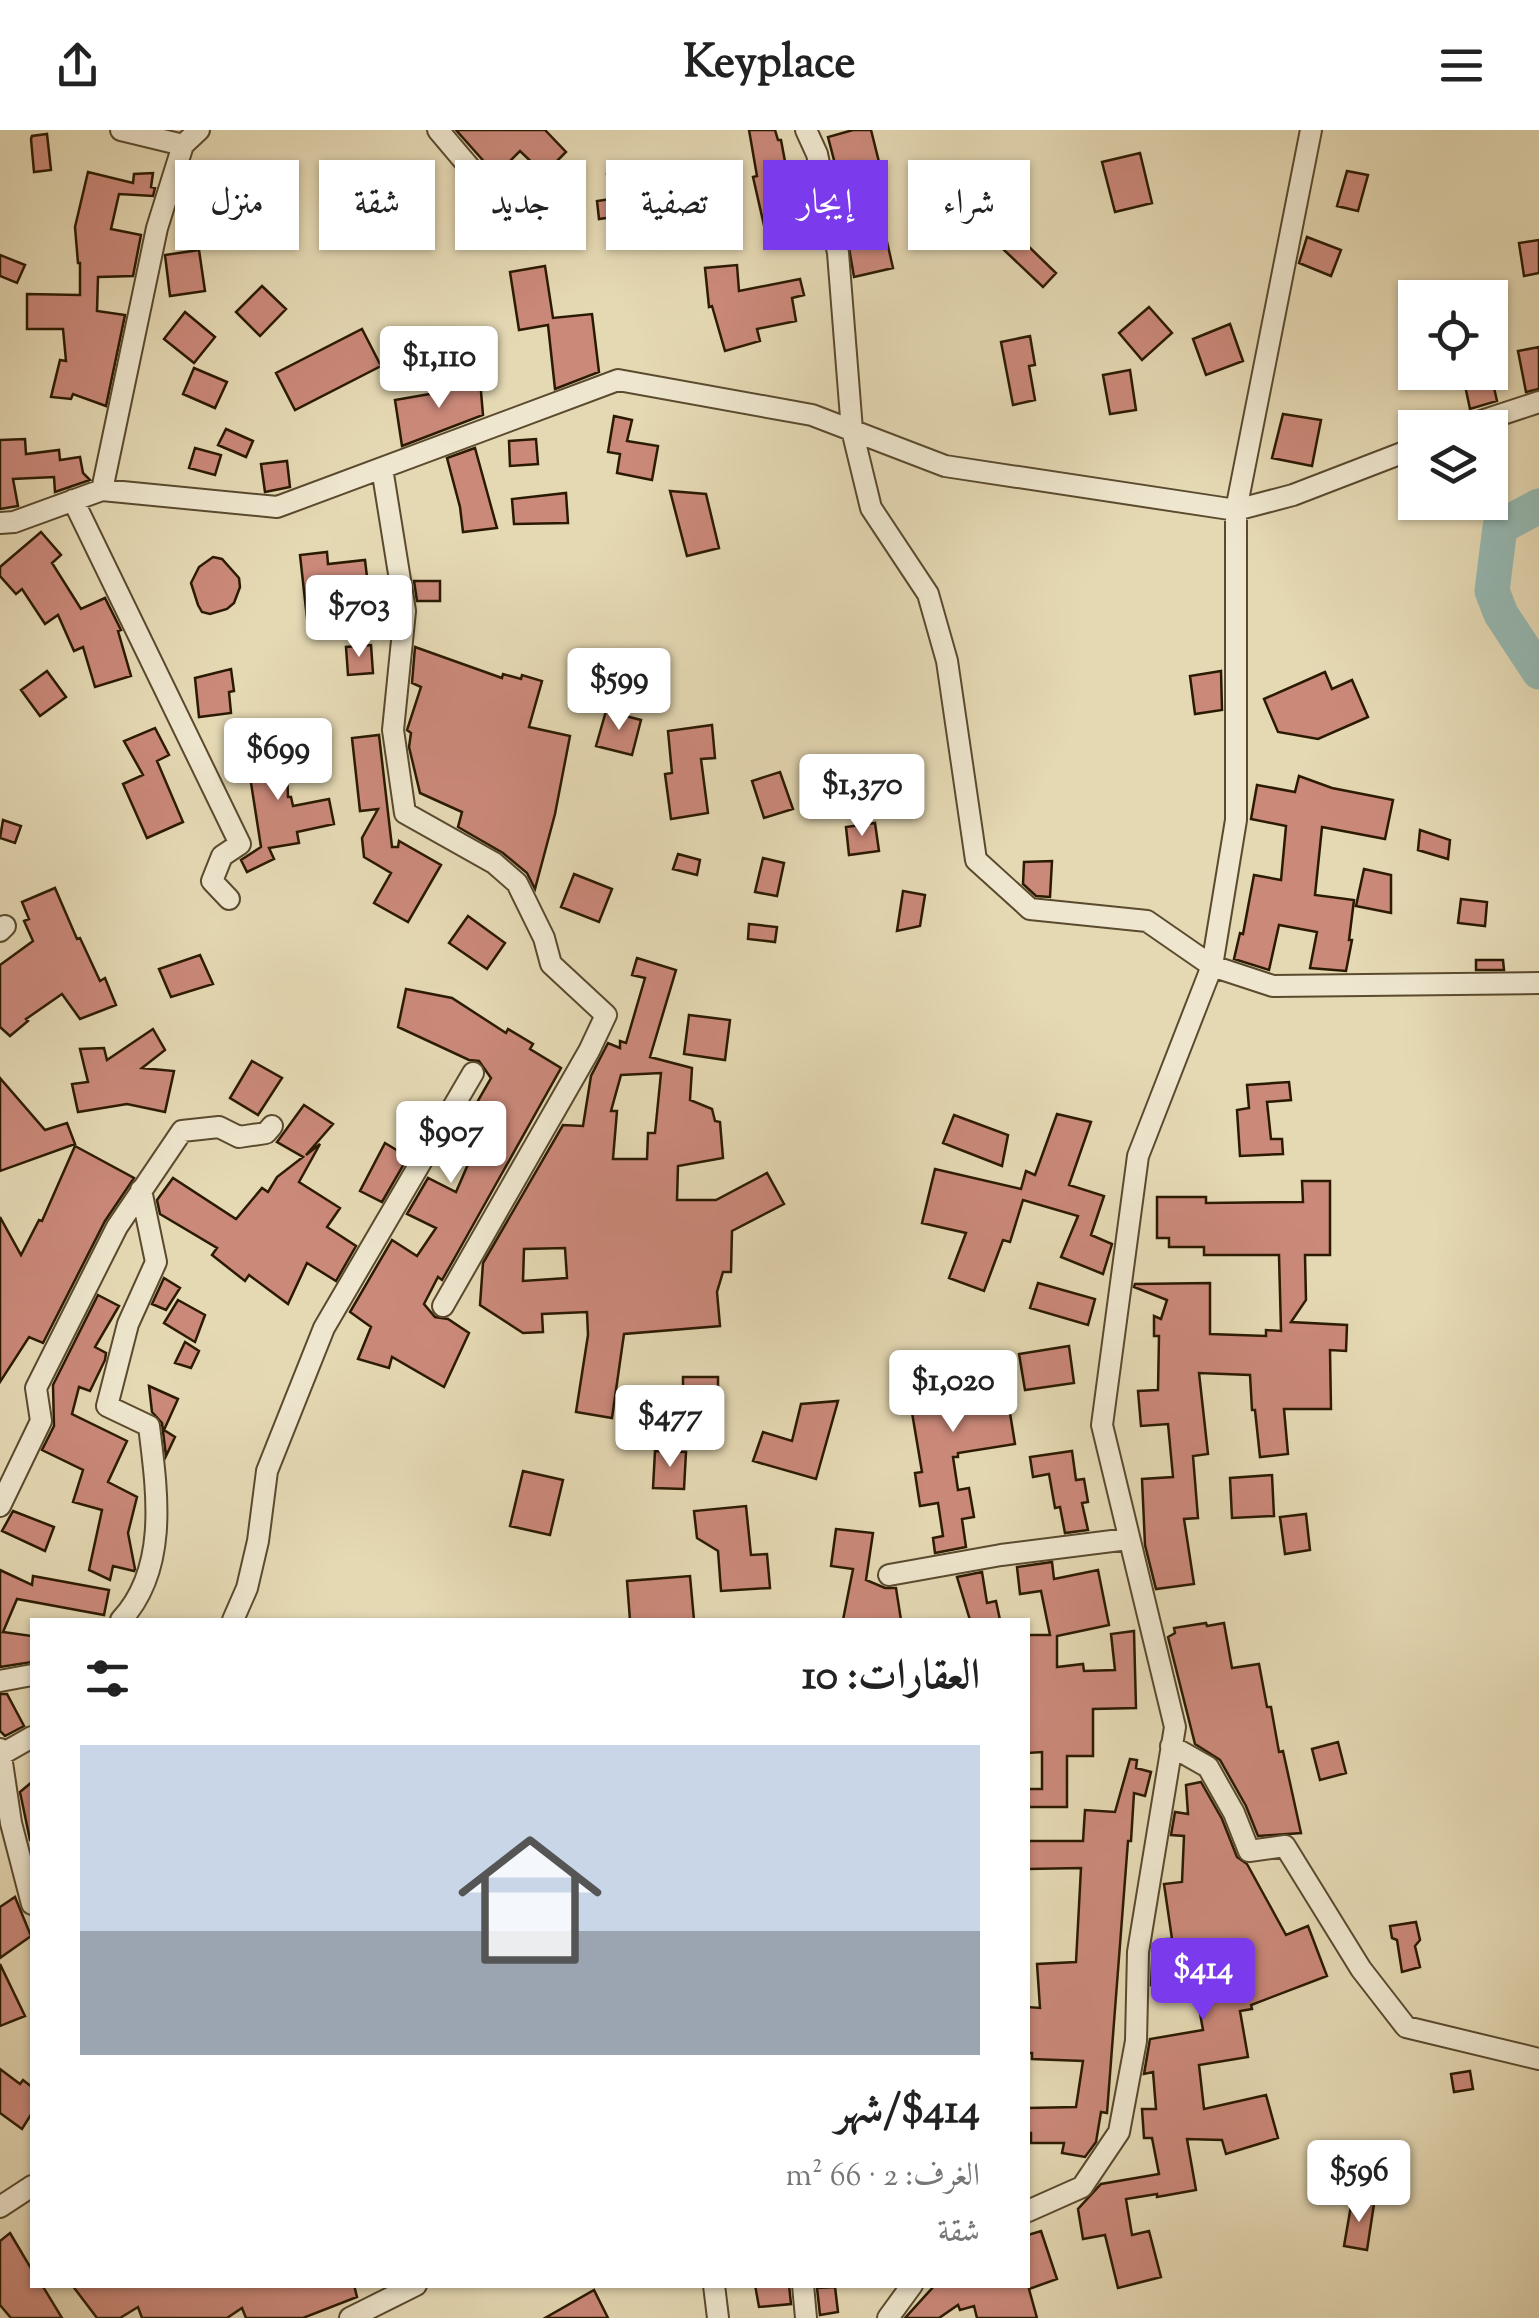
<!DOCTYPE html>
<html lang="ar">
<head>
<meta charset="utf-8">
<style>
  body { margin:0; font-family:"Sorts Mill Goudy",Amiri,serif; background:#f6f6f6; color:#222; direction:rtl; height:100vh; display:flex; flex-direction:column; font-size:38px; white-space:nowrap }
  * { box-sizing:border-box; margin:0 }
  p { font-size:32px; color:#767676 }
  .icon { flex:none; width:55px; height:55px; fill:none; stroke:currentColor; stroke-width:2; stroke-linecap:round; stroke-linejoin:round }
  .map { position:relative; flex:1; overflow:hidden; direction:ltr }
  .panel { position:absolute; left:30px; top:1488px; width:1000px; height:670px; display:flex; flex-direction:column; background:#fff; border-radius:0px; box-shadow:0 2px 8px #0004; direction:rtl }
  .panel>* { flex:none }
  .guide { position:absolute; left:30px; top:30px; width:1000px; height:90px; direction:rtl; display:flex; gap:20px }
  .fabs { position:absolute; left:1398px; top:150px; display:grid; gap:20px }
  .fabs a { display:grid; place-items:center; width:110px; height:110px; border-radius:0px; background:#fff; box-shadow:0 2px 8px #0004; font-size:50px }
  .price { position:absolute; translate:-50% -85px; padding:0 22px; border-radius:10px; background:#fff; color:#222; font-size:32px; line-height:65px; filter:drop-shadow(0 2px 5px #0008) }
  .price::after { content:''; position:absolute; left:50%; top:60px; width:30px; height:22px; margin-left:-15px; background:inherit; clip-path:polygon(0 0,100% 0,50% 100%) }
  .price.selected { background:#7c3aed; color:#fff }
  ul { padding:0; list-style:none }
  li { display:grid; align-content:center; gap:20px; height:530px; padding:0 50px }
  li span { display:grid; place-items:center; height:310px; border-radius:0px; color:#555 }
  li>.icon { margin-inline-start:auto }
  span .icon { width:180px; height:180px; fill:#fffc; stroke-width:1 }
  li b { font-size:42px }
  h2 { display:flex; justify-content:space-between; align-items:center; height:120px; padding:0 50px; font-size:42px }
  .tag { padding:0 35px; border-radius:0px; background:#fff; box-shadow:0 2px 8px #0004; font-size:35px; line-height:90px }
  .tag.selected { background:#7c3aed; color:#fff }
  header { display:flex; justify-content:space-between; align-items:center; height:130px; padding:0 50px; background:#fff; font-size:45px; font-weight:700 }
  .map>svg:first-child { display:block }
</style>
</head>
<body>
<header><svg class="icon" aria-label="menu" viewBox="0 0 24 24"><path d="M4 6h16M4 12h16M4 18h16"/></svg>Keyplace<svg class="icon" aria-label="share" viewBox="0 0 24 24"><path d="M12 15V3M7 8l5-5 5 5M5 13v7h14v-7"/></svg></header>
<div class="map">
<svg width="1539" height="2188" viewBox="0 0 1539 2188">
  <rect width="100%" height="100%" fill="#e5d9b4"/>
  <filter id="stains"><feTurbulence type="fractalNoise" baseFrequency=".002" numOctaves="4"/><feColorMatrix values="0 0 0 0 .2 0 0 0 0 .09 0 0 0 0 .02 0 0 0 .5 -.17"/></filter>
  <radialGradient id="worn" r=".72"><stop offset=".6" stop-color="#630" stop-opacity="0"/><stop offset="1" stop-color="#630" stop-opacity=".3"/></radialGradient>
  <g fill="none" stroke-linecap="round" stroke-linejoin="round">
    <!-- river -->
    <path stroke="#96b9b2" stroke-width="35" d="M1539,376L1500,397L1492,461L1501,484L1539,542"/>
  </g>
  <!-- building -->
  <path fill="#cb897a" stroke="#2b1a02" stroke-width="2.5" fill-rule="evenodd" d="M456,0H545L566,22L544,44L520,21L496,45Z
    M749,0H775L778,10H781L799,106L768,113L753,47L757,46Z
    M853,0H871L884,52L874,55L893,138L854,147L842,77L846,76L828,7Z
    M47,4L51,40L34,42L31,9L32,6Z
    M1140,23L1152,73L1115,82L1102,32Z
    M198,37L227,49L206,100L178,88Z
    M631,40L634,62L645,60L648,82L599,89L597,71L611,69L607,44Z
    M1347,41L1368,45L1358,81L1337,76Z
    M88,42L133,53L134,44L153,43L151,57L155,58L153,66L119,64L111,99L141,105L133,146L98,147L97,181L125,185L106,276L73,264L71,269L51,267L60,230L66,231L63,199H27V164L80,165V133H78L75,97Z
    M543,57L566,76L546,101L523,82Z
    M996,86L1012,101L1016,97L1027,108L1025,113L1056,143L1043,157L983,100Z
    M1307,107L1341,120L1331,146L1299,133Z
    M1539,110V143L1524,146L1519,113Z
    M199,120L205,161L170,166L165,125Z
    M0,125L25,135L17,153L0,146Z
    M737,135L739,161L800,149L804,165L792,168L796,191L757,199L760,211L725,221L712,176L709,177L705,138Z
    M545,136L553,188L592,184L599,242L555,259L548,195L519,200L510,142Z
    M262,156L286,179L260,206L236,182Z
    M1149,177L1172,203L1142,230L1119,203Z
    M185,182L215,207L194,233L164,209Z
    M1230,194L1243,231L1206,245L1193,209Z
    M362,199L381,236L295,280L276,243Z
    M1030,206L1035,235L1029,236L1035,270L1013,275L1001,212Z
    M1539,217V259L1526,262L1518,221Z
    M194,238L227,252L215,278L183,264Z
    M1130,240L1136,280L1110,284L1103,245Z
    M1490,240L1497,271L1470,279L1463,246L1490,242Z
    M480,250L483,285L402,316L395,270L447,261L446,253Z
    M1283,284L1321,290L1312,336L1272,328Z
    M614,286L632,290L627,311L658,316L652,350L617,343L620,324L608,322Z
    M226,299L253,311L246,327L218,315Z
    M25,309L26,324L59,320L60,330L80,327L83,343L90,350L55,362L54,347L13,349L18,376L0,379V310Z
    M536,309L538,334L510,336L509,311Z
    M195,318L221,325L215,345L189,338Z
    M475,318L497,398L463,402L460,377L447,328Z
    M287,331L290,357L265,362L261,334Z
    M670,361L706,364L719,418L687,426Z
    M566,363L568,393L514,394L512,369Z
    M41,402L61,425L52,433L81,479L105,468L121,500L118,501L131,546L95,557L83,517L74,521L58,485L45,494L22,459L16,464L0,446V437Z
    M327,422L328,434L365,430L371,481L307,488L300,425Z
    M213,427L222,429L239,448L240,457L234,473L227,479L210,484L202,482L198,475L191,453L199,437Z
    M414,451H440V471H417Z
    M371,515L373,543L348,545L346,517Z
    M415,517L502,548L503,544L521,549L522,545L542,551L529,597L570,606L555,684L535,759L527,743L503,723L458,697L462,682L420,663L409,617L411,603L407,600L421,557L412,553Z
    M231,539L234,561L229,562L231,583L199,587L195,548Z
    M47,541L66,567L40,586L21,560Z
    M1221,541L1222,580L1195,584L1190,546Z
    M1325,542L1332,559L1352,550L1368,587L1318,609L1278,602L1264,569Z
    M606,581L641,590L632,625L596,616Z
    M712,595L715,628L701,629L708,683L671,689L665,644L672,643L668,601Z
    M155,598L169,625L157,631L183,692L147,708L123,654L143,645L124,611Z
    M379,605L392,717H398L399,711L441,735L408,792L374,773L391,743L364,727L362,708L378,679L360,681L352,608Z
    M272,607L273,613L286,612L288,667H291L293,676L329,669L334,694L297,702L299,713L269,718L274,729L247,742L241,730L261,717L251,653L249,608Z
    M780,642L793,679L764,688L752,651Z
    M1299,646L1332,658L1393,670L1385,709L1322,697L1315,765L1354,770L1349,810H1352L1346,841L1310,838L1317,802L1279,795L1269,840L1234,829L1240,803L1243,804L1254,745L1281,750L1286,696L1251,689L1257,655L1295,662Z
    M3,690L21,696L15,713L0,708Z
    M875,693L879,721L849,725L846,697Z
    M1420,700L1450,710L1448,729L1418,720Z
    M678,724L700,730L697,745L673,739Z
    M763,728L784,733L777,766L755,762Z
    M1052,731L1050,767L1036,766L1023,754L1024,732Z
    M1364,739L1391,745V783L1356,776Z
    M574,744L612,759L599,792L561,777Z
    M55,758L77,809L80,808L100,851L105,848L116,875L80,889L62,864L26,889L28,891L10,906L0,897V835L33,811L24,791L29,789L22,772Z
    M903,761L925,765L920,796L897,801Z
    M1461,769L1487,772L1485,796L1458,793Z
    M468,786L505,813L487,839L449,813Z
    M749,794L777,797L775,812L748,809Z
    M200,825L213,854L171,867L159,839Z
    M637,828L676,840L650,927L692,938L690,970L712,979L715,991L720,992L723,1028L678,1036L677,1070H716L767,1043L784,1074L732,1101L731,1142H723L717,1162L720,1196L624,1204L612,1288L576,1282L588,1205L587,1182L542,1184L543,1202L523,1203L480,1175L483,1133L563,995L583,996L591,946L608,913L620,918V911L626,913L645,848L632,845ZM661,943L655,1003H648L647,1029H613L617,981H611L621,945ZM565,1118L567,1148L523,1151L524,1119Z
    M1476,830H1503L1504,840H1476Z
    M406,859L452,868L506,903L508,899L533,914L530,919L561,938L454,1129L442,1150L438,1147L424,1174L435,1187L448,1189L469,1203L444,1257L392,1227L389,1238L358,1229L371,1197L350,1182L392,1110L417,1126L436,1098L407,1084L428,1048L456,1062L475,1018L452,1006L468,979L472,981L491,948L479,931L469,930L398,897Z
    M689,885L730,890L725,930L684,924Z
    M153,899L165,920L142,938L174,941L165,982L127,974L78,982L72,954L88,952L80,919L104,918L107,930Z
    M252,931L282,948L258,985L230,968Z
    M0,948L45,1000L67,993L75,1014L0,1041Z
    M1289,952L1291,970L1267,972L1271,1009H1282L1283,1024L1240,1026L1237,980L1249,978L1247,955Z
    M304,975L333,994L306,1025L320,1014L299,1052L340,1078L327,1097L356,1116L336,1151L307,1133L288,1174L249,1145L245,1151L212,1125L217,1118L160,1084L157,1070L173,1048L236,1089L262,1058L268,1062L277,1047L303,1027L277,1012Z
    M1057,984L1091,992L1069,1055L1104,1066L1091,1105L1112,1114L1103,1144L1061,1127L1078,1086L1023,1070L1010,1112L1003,1110L984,1161L949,1148L966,1103L922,1093L935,1039L1021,1059L1026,1041L1035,1045Z
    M954,985L1008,1005L1002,1036L943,1013Z
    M385,1013L408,1027L382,1072L360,1061Z
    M75,1016L134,1048L105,1091L43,1213L29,1207L0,1252V1087L21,1125L39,1090L42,1091Z
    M1302,1051H1330V1125H1305L1306,1170L1291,1192L1347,1195L1346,1221L1330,1220L1331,1279H1284L1288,1324L1260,1327L1255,1280H1252L1250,1245L1199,1243L1208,1324L1193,1326L1198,1388L1184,1389L1194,1454L1156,1459L1145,1415L1142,1349L1173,1347L1168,1294L1141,1296L1138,1261L1158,1260L1159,1206H1154V1186L1161,1189L1167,1170L1134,1157L1135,1154L1210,1153V1204L1266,1206V1200L1281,1201L1279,1125H1204V1117H1169V1108H1157V1067H1206V1073L1303,1072Z
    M164,1148L180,1158L166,1180L152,1174Z
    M1038,1153L1095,1169L1088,1195L1030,1178Z
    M98,1165L119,1176L95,1217L106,1223L105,1230L90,1261L79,1257L72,1284L127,1311L108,1352L137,1367L128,1403L135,1439L134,1441L113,1436L110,1450L89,1440L102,1380L73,1372L83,1340L42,1320L54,1296L53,1255Z
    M178,1170L205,1185L195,1212L164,1193Z
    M185,1212L199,1221L191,1238L175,1233Z
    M1069,1216L1074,1253L1025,1260L1019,1224Z
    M987,1227L992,1279L1009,1277L1015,1314L958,1323V1327H953L958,1360L969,1358L974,1387L962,1389L966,1417L935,1423L933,1408L943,1406L938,1373L920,1376L915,1343L922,1342L904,1235Z
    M683,1247H718V1292H683Z
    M149,1256L178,1269L164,1300L175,1307L166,1326L162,1293L152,1282Z
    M838,1271L816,1349L753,1331L763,1302L792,1311L801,1274Z
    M655,1321L686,1322L684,1359L653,1358Z
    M1072,1321L1076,1350L1084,1349L1088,1372L1082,1373L1088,1400L1065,1403L1060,1377L1055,1378L1049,1344L1033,1347L1030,1327Z
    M523,1341L563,1350L550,1405L510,1396Z
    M1272,1345L1274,1386L1232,1388L1230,1348Z
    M746,1376L751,1425L767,1424L770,1458L721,1461L718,1421L697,1408L694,1381Z
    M13,1381L54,1397L45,1421L2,1401Z
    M1306,1384L1310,1420L1285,1424L1280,1387Z
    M836,1399L873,1403L866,1450L885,1458H896L901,1490H843L853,1439L831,1436Z
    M1052,1432L1054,1449L1098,1440L1109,1495L1057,1506V1537L1083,1534L1084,1541L1115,1540L1111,1504L1134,1501L1136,1578L1093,1579V1626H1067V1677H1028V1659H1042V1622L1028,1623V1505H1050L1041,1461L1020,1464L1017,1437Z
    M0,1440L32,1455L33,1446L109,1460L104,1485L17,1469L3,1502L32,1506V1532L0,1537Z
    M982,1442L987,1473L996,1471L1000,1490H970L957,1447Z
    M690,1446L694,1490H630L627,1451Z
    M1206,1493L1207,1496L1224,1493L1232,1538L1259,1534L1267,1577H1271L1279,1622L1283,1621L1301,1703L1258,1706L1246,1676L1220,1630L1195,1614L1168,1507L1175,1503L1174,1498Z
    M0,1564H7L24,1596L5,1606L0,1601Z
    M1338,1612L1346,1643L1320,1650L1312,1619Z
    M1130,1629L1137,1630L1136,1638L1151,1642L1145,1666L1134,1663L1131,1711H1128L1107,1983L1101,1982L1096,2012L1085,2027L1062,2023L1064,2013H1031V2003H1028V1978L1076,1977L1083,1931L1032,1929V1923H1028V1877L1040,1878L1037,1834L1076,1832L1081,1738L1028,1739V1711H1083L1085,1680L1115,1682Z
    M32,1652V1710H30L20,1662Z
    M1201,1652L1222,1689L1237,1727L1247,1734L1286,1805L1308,1796L1327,1846L1251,1875L1252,1879L1240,1881L1248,1927L1199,1935L1204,1979L1266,1965L1278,2008L1226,2024L1222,2010L1187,2009L1196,2060L1157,2067V2064L1126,2069L1132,2105L1149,2101L1161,2147L1118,2158L1105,2105L1083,2109L1078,2079L1101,2054L1159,2044L1152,2008H1144L1142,1979H1156L1153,1942L1144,1944L1150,1909L1203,1900L1196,1861H1169V1855H1151L1153,1814H1167V1809H1172L1164,1754L1182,1752L1184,1706L1171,1705L1175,1682L1188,1684L1186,1655Z
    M15,1767L31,1806L0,1828V1777Z
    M1416,1792L1420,1810L1415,1816L1420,1837L1402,1842L1397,1810L1392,1808L1390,1796Z
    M0,1834L25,1886L0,1896Z
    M0,1939L20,1954L23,1950L32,1957V1983L22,1999L0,1983Z
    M1470,1941L1473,1959L1454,1962L1451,1944Z
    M1352,2070L1374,2074L1367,2120L1344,2116Z
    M1041,2101L1057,2149L1029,2159L1037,2188H977L974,2176L960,2180L958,2175L939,2188H905L935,2155H1028V2105Z
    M10,2103L32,2140V2155H42L62,2188H11L0,2175V2111Z
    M72,2155H354L357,2167L303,2188H246L242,2178L227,2188H142L138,2177L120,2188H97Z
    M755,2155H789L791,2174L759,2177Z
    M835,2157L838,2182L820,2185L817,2158Z
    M594,2160L608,2188H545Z"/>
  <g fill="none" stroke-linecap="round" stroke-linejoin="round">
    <defs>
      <path id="minor" d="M121,0L183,15
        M438,0L487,58L522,64
        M806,0L817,24L838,123L852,300L871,378L928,464L947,531L976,730L1030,779L1147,791L1212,836L1273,856L1539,853
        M1460,298L1539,272
        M382,338L405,481L393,600L405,683L494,733L517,753L544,808L551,834L606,885L589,921L443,1176
        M102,360L157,98L183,15L199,0
        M73,370L240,714L222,726L212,751L229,769
        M0,393L14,392L102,360L277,377L618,250L812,285L945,336L1236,380L1293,365L1415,318
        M0,801L5,796
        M0,1376L41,1291L36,1258L117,1097L182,1001L219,997L239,1007L266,1003L272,996
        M889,1445L1001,1425L1128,1409
        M121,1490C169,1438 157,1361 149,1296L107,1276L128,1194L156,1132L141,1060
        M233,1490L247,1458L258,1411L267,1341L324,1198L473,943
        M0,1551L32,1545
        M1171,1616L1208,1637L1234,1683L1249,1721L1285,1716L1361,1839L1406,1897L1539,1929
        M0,1619L11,1693L32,1774
        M2,1624L32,1607
        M0,2077L32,2056
        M1028,2081L1082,2057L1119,2002L1136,1911L1138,1822L1175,1597L1102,1295L1138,1026L1212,836L1236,690V380L1311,0
        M714,2155L718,2188
        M803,2155L806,2188
        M350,2188L416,2155
        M888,2188L912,2155"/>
    </defs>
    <!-- minor casing -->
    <use href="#minor" stroke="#5a4a2e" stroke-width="24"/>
    <!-- minor -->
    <use href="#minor" stroke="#eee6ce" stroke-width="20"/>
  </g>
  <rect width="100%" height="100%" filter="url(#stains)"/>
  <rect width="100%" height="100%" fill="url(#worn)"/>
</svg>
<div class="fabs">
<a><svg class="icon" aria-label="locate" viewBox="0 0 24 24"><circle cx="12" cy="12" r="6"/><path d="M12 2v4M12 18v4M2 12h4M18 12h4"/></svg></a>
<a><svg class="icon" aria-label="layers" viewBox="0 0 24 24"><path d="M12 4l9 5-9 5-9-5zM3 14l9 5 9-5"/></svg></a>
</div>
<b class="price" style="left:439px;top:281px">$1,110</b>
<b class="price" style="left:359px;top:530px">$703</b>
<b class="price" style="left:619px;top:603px">$599</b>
<b class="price" style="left:278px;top:673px">$699</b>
<b class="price" style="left:862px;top:709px">$1,370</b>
<b class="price" style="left:451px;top:1056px">$907</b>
<b class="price" style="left:953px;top:1305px">$1,020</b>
<b class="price" style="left:670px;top:1340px">$477</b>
<b class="price selected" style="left:1203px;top:1893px">$414</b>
<b class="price" style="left:1359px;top:2095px">$596</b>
<div class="guide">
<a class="tag">شراء</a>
<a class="tag selected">إيجار</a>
<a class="tag">تصفية</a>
<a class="tag">جديد</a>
<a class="tag">شقة</a>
<a class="tag">منزل</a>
</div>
<section class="panel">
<h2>العقارات: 10<svg class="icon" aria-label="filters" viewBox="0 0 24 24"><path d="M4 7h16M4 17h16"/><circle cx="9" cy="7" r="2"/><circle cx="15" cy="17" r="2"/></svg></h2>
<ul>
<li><span style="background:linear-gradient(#c9d6e8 60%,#9aa5b1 0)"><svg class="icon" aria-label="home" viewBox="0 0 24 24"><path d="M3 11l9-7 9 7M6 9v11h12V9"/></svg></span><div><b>$414/شهر</b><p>الغرف: 2 · 66 m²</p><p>شقة</p></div></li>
</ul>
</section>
</div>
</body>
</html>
